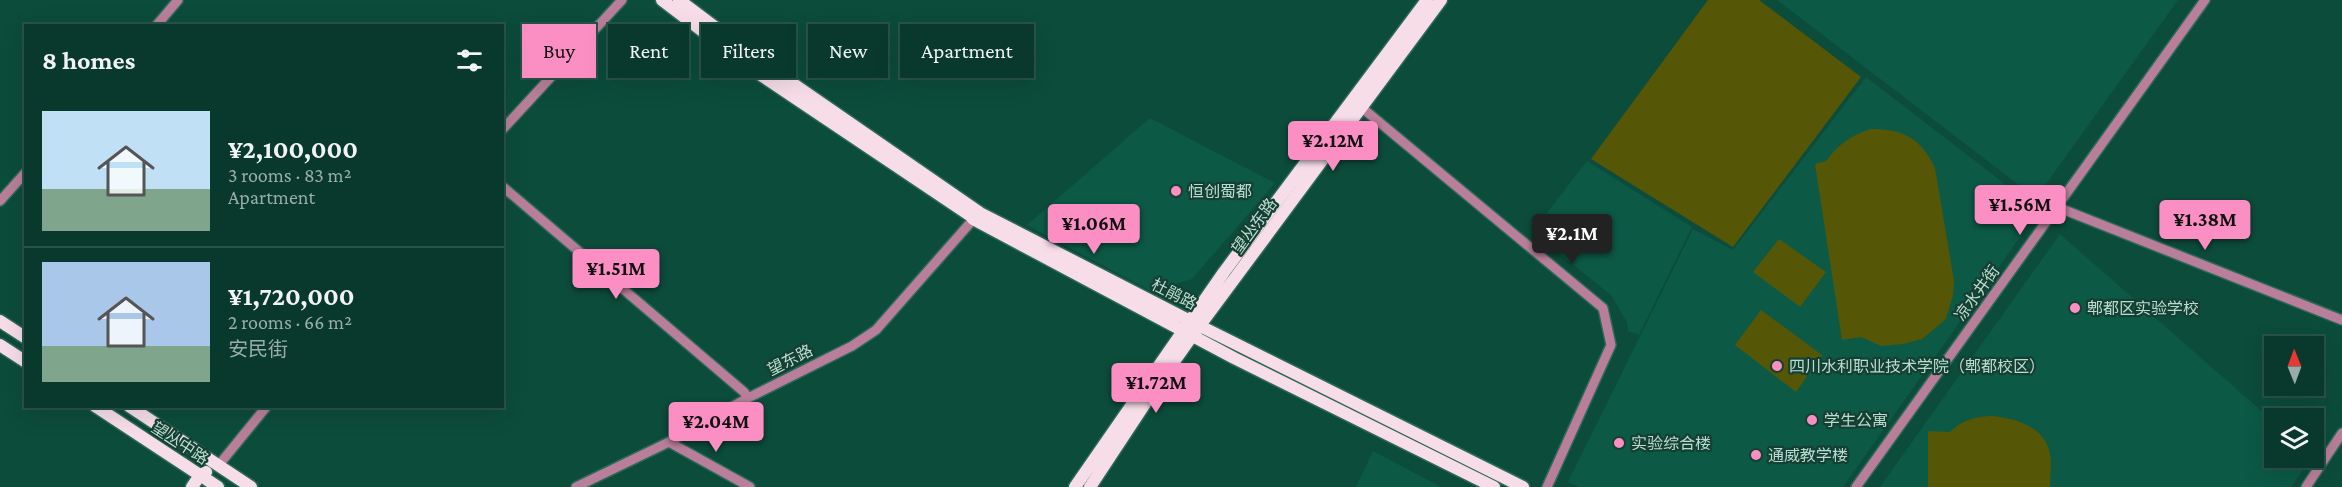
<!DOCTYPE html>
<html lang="en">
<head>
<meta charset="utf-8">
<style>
  body { margin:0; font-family:"Crimson Pro","Noto Sans SC",serif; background:#174438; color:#f1f3f6; height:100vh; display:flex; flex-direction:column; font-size:22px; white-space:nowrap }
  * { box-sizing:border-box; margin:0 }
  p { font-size:20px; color:#99aca9 }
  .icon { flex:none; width:33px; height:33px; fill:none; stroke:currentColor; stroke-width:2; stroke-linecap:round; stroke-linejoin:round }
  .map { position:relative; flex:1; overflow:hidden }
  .panel { position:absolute; left:24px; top:24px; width:480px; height:384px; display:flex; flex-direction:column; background:#09392c; border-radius:0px; box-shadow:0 6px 24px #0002,0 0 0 2px #295348 }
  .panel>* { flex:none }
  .hud { position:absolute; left:522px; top:24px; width:570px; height:54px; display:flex; gap:12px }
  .needle { width:39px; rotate:359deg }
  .fabs { position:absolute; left:2264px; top:336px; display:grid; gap:12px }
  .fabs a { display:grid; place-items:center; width:60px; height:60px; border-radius:0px; background:#09392c; box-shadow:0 6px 24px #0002,0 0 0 2px #295348; font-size:30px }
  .price { position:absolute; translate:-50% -51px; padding:0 14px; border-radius:6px; background:#fb8fc4; color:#111; font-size:20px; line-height:39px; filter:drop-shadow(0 2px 3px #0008) }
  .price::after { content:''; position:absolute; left:50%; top:36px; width:18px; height:14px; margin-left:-9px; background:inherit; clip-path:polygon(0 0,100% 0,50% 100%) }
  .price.active { background:#222; color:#fff }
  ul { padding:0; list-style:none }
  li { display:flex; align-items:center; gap:18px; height:150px; padding:0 18px }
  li+li { border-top:2px solid #295348 }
  li span { display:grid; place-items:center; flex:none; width:168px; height:120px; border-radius:0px; color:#555 }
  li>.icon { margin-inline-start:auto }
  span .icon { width:72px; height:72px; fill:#fffc; stroke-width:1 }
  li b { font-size:26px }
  h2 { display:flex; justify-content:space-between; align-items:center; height:72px; padding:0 18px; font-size:26px }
  .chip { padding:0 21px; border-radius:0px; background:#09392c; box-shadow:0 6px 24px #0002,0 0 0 2px #295348; font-size:21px; line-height:54px }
  .chip.active { background:#fb8fc4; color:#111 }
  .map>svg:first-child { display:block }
</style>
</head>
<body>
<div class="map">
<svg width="2342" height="487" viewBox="0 0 2342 487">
  <rect width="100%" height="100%" fill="#0c4c3b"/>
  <!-- built -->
  <path fill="#0c5946" d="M1777,0H2178L2036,198Z
    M1866,77L2039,210L1843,487H1579L1568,482L1693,229L1733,250Z
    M1150,118L1275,183L1192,279L1151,291L1027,225Z
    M1587,161L1692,227L1639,335L1628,331L1627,322L1611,295L1532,232Z
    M2060,234L2274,422V458H2311L2291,487H1880Z
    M1373,451L1441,487H1356Z"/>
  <!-- green -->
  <path fill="#565706" d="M1708,0H1759L1861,77L1733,247L1591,159Z
    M1871,129C1903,129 1921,138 1935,168L1954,281L1953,295L1946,319L1922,339L1903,344L1881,346L1861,337L1842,340L1815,164L1826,161C1839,144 1850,136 1871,129Z
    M1779,239L1826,272L1800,307L1753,272Z
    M1761,310L1822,355L1796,392L1735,345Z
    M1991,416C2014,418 2045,426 2050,454C2052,464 2050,476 2050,487H1928V431L1950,432C1962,420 1974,417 1991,416Z"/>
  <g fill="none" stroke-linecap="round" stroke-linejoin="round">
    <defs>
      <path id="minor" d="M156,26L178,0
        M1361,107L1603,308L1611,345L1547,487
        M502,130L622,0
        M502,186L744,392L748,398
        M0,201L26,172
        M2057,207L2342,320
        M669,442L750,487
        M218,466L267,406
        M576,487L669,442L748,398L852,346L876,330L978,214
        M1856,487L2205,0
        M2306,487L2342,433"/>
      <path id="major" d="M662,0L752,69L971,216L973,219L1234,358L1494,487
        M679,0L760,61L980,213L1200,326L1523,487
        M0,321L26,338
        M0,345L26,362
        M95,406L218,487
        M129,406L251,487
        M192,487L200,475L206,472
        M1075,487L1224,272L1427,0
        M1090,487L1156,387L1192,336L1441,0"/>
    </defs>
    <!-- minor casing -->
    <use href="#minor" stroke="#2e6959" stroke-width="12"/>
    <!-- major casing -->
    <use href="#major" stroke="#2e6959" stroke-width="15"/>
    <!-- minor -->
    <use href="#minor" stroke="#b97f9a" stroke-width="9"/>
    <!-- major -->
    <use href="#major" stroke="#f6dde7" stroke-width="12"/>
  </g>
  <!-- markers -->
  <g fill="#fb8fc4" stroke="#163f33" stroke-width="2">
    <circle cx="1176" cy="191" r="6"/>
    <circle cx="2075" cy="308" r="6"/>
    <circle cx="1777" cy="366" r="6"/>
    <circle cx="1812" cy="420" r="6"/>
    <circle cx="1619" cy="443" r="6"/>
    <circle cx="1756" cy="455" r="6"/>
  </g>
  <g text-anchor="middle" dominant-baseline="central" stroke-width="4.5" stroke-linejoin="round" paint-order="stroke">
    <!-- poi labels -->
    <g font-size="16" fill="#b8ddcf" stroke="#163f33" text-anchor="start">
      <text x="1188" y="191">恒创蜀都</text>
      <text x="2087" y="308">郫都区实验学校</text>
      <text x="1789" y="366">四川水利职业技术学院（郫都校区）</text>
      <text x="1824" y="420">学生公寓</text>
      <text x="1631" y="443">实验综合楼</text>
      <text x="1768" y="455">通威教学楼</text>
    </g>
    <!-- street labels -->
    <g font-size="16" fill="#b8ddcf" stroke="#163f33">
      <text transform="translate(1254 226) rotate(-54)">望丛东路</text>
      <text transform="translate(1977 293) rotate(-54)">凉水井街</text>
      <text transform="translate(1174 294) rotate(27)">杜鹃路</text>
      <text transform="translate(790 360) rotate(-27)">望东路</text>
      <text transform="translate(180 443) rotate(33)">望丛中路</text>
    </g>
  </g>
</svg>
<div class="fabs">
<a><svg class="needle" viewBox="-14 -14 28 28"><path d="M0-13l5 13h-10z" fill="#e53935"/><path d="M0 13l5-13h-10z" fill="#99aca9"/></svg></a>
<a><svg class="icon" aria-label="layers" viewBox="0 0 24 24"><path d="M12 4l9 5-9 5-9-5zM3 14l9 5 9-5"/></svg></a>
</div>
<b class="price" style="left:1333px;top:172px">¥2.12M</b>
<b class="price" style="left:2020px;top:236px">¥1.56M</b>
<b class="price" style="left:2205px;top:251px">¥1.38M</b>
<b class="price" style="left:1094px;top:255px">¥1.06M</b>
<b class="price active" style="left:1572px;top:265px">¥2.1M</b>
<b class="price" style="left:616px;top:300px">¥1.51M</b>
<b class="price" style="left:1156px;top:414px">¥1.72M</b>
<b class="price" style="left:716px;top:453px">¥2.04M</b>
<div class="hud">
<a class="chip active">Buy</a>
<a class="chip">Rent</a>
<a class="chip">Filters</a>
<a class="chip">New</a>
<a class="chip">Apartment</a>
</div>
<section class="panel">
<h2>8 homes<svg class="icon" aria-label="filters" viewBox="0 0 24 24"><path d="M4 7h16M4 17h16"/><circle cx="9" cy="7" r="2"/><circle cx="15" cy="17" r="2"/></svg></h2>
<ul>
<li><span style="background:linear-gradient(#bfe0f5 65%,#7fa58c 0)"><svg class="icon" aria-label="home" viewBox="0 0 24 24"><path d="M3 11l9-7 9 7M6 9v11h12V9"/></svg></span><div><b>¥2,100,000</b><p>3 rooms · 83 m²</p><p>Apartment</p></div></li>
<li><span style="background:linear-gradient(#a9c7e8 70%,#7fa58c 0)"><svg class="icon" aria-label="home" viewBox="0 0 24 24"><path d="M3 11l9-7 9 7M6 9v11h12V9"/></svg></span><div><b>¥1,720,000</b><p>2 rooms · 66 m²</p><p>安民街</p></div></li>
</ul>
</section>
</div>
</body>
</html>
